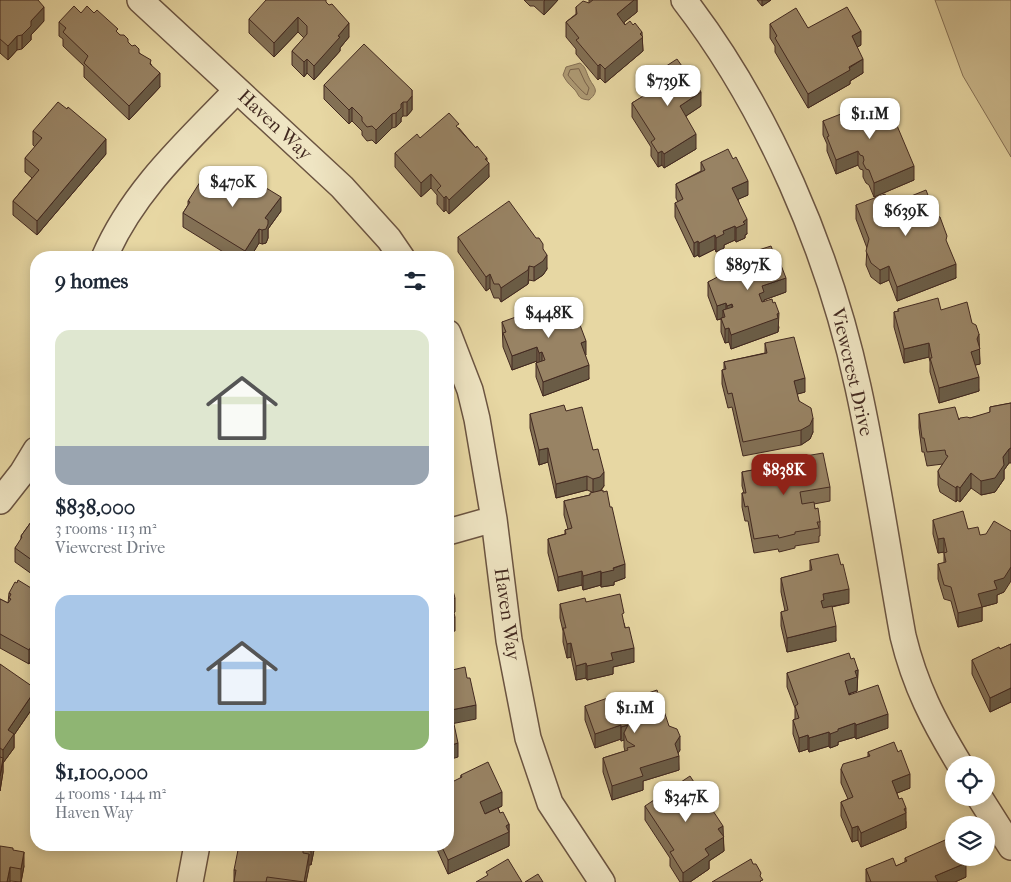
<!DOCTYPE html>
<html lang="en">
<head>
<meta charset="utf-8">
<style>
  body { margin:0; font-family:"IM FELL French Canon",serif; background:#f2f2f3; color:#1f2937; height:100vh; display:flex; flex-direction:column; font-size:19px; white-space:nowrap }
  * { box-sizing:border-box; margin:0 }
  p { font-size:16px; color:#747a83 }
  .icon { flex:none; width:28px; height:28px; fill:none; stroke:currentColor; stroke-width:2; stroke-linecap:round; stroke-linejoin:round }
  .map { position:relative; flex:1; overflow:hidden }
  .side { position:absolute; left:30px; top:251px; width:424px; height:600px; display:flex; flex-direction:column; background:#fff; border-radius:20px; box-shadow:0 2px 12px #0003 }
  .side>* { flex:none }
  .controls { position:absolute; left:945px; top:756px; display:grid; gap:10px }
  .controls a { display:grid; place-items:center; width:50px; height:50px; border-radius:50%; background:#fff; box-shadow:0 2px 12px #0003; font-size:25px }
  .price { position:absolute; translate:-50% -42px; padding:0 11px; border-radius:10px; background:#fff; color:#222; font-size:16px; line-height:32px; filter:drop-shadow(0 1px 2px #0008) }
  .price::after { content:''; position:absolute; left:50%; top:30px; width:15px; height:11px; margin-left:-8px; background:inherit; clip-path:polygon(0 0,100% 0,50% 100%) }
  .price.selected { background:#8f2418; color:#fff }
  ul { padding:0; list-style:none }
  li { display:grid; align-content:center; gap:10px; height:265px; padding:0 25px }
  li span { display:grid; place-items:center; height:155px; border-radius:15px; color:#555 }
  li>.icon { margin-inline-start:auto }
  span .icon { width:90px; height:90px; fill:#fffc; stroke-width:1 }
  li b { font-size:21px }
  h2 { display:flex; justify-content:space-between; align-items:center; height:60px; padding:0 25px; font-size:21px }
  .map>svg:first-child { display:block }
</style>
</head>
<body>
<div class="map">
<svg width="1011" height="882" viewBox="0 0 1011 882">
  <rect width="100%" height="100%" fill="#e7d7a3"/>
  <filter id="stains"><feTurbulence type="fractalNoise" baseFrequency=".004" numOctaves="4"/><feColorMatrix values="0 0 0 0 .2 0 0 0 0 .09 0 0 0 0 .02 0 0 0 .5 -.17"/></filter>
  <radialGradient id="worn" r=".72"><stop offset=".6" stop-color="#630" stop-opacity="0"/><stop offset="1" stop-color="#630" stop-opacity=".3"/></radialGradient>
  <!-- grass -->
  <path fill="#cbb98d" stroke="#867156" d="M935,0H1011V157L963,76Z"/>
  <!-- water -->
  <path fill="#af9c76" stroke="#836e54" d="M580,63C586,67 586,72 589,78C593,87 601,90 589,100C576,99 580,94 573,88C568,83 566,81 563,75L566,67Z"/>
  <g fill="none" stroke-linecap="round" stroke-linejoin="round">
    <!-- shore -->
    <path stroke="#78624b" stroke-width="1" d="M579,69L585,82L589,88L587,95C584,94 570,78 568,75L570,70Z"/>
    <defs>
      <path id="minor" d="M140,0L342,187L389,239L402,258
        M684,0C768,109 829,252 858,387C876,469 888,553 903,636C915,686 934,722 960,765
        M104,258C133,190 187,142 237,90
        M448,333L470,390L477,419L494,519L509,640L528,738L550,803L602,882
        M0,501L22,473L36,450
        M448,532L494,519
        M980,798L1011,847
        M190,882L197,845"/>
    </defs>
    <!-- minor casing -->
    <use href="#minor" stroke="#6b5441" stroke-width="28"/>
    <!-- minor -->
    <use href="#minor" stroke="#efe5c3" stroke-width="25"/>
  </g>
  <!-- wall -->
  <path fill="#837156" stroke="#422920" d="M0,0L44,21L31,35V40L22,49L17,50L8,60L0,53Z
    M524,0H558L544,15L534,6H530Z
    M589,0H637V12L624,22L625,25L642,36L643,51L605,83L600,78L598,80L576,54V49L566,37V22L576,14V7L589,3Z
    M757,0H771L762,6Z
    M326,2L349,37L340,48V51L314,80L307,73L304,77L292,65V51L304,38L298,32L274,57L249,33V19Z
    M81,13L118,33L151,64L160,87L129,120L84,77V66L63,46V39L59,36V22Z
    M770,24L808,28L861,45L857,47L863,73L850,81V84L808,108L775,52V46L770,38Z
    M651,76L701,106L686,116L696,149L664,168L662,165L658,167L651,156V147L632,117V103L652,91Z
    M324,85L412,90V110L407,116H403L401,118V122L396,127L392,128L376,144L372,140L367,141L362,135V131L352,121L349,124L324,99Z
    M879,113L914,180L874,197L869,185L866,183L863,177V170L860,169L858,165L836,174L827,151V144L823,135V121Z
    M459,128L487,162L489,177L449,214L446,210L444,212L437,204V195L431,188L421,197L395,167V153L420,138Z
    M33,131L106,154L37,235L13,215V201L32,178L25,172V158L35,147L33,145Z
    M701,162L748,195L738,199L747,234L745,235V238L736,242L735,240L724,245V248L716,252L715,249L699,257L698,255L694,257L675,217V203L678,202L676,198V184L701,171Z
    M222,191L281,211L268,229V238L266,243L262,244L259,243L250,258H233L183,227V213L188,205V201Z
    M856,205H889L947,244L956,278L897,301L889,280L880,284L871,277L866,265L867,248L856,219Z
    M458,237L543,249L547,269L543,275L534,281L529,280L528,284L501,302L499,298H494L490,288L486,291L458,252Z
    M743,255L786,292L764,300V302L779,327L778,332L731,349L729,342L725,343L721,332V319L717,320L708,296V282L743,267Z
    M898,309L941,310L979,347L980,364L975,365L979,391L939,403L930,372V362L929,357L904,363L894,327V312L898,311Z
    M564,312L586,355L585,356L589,379L543,396L536,377V363L537,362V361L512,370L503,347L502,322Z
    M765,343L805,392L797,394L799,401L813,432L810,439L801,445L743,456L732,407L728,408L722,384V370H724V362L765,353Z
    M1011,403V463H1009L1004,470V479L995,492L981,495L971,488L960,502L957,500L956,502L940,492L938,485V471L943,464L927,466L924,452H922L919,428V414L959,420L970,418L990,413V407Z
    M566,411L593,450L604,486L601,490L625,578L614,582V585L601,587V585L583,590L582,585L558,591L548,553V539L565,534V530L568,529L564,515V501L590,495L592,492L587,490L556,498L548,462L539,465L530,428V414Z
    M788,459L830,487V501L814,504L815,509L820,522V536H819V542L795,546V548L779,552L778,549L754,553L748,521H745L742,507V493H744L742,486V472L788,464Z
    M36,515V577L15,562V548L21,540V536Z
    M933,520L968,529L980,535L1004,592L997,595V603L982,607V621L958,627L951,601L944,599L938,579V564L944,563V552L938,553L933,534Z
    M810,560L849,603L832,607L836,641L787,652L781,626V612L785,611L781,592V578L810,571Z
    M36,591L29,664L0,648V599L8,603L9,593Z
    M586,602L624,623L634,662L613,667V674L587,680L586,678L576,680L571,657L567,658L563,642V631L560,618V604Z
    M1011,644V702L990,712L972,674V660L1000,649Z
    M851,659L858,670L857,691L849,694L888,728L856,739L855,737L838,742V745L830,748L829,746L809,752L808,749L799,752L793,734V720L795,719V708L787,687V673Z
    M0,664L36,703L14,735V748L3,763V772L0,791Z
    M619,703L669,726L680,750L678,753L679,770L643,781V790L612,800L603,772V758L625,751L624,747V740L621,741V739L595,748L585,720V706Z
    M868,752L910,788L897,793L906,822V828L861,847L858,840L852,842L841,816V802L848,799L841,783V769L868,757Z
    M461,775L502,806L498,808L500,813L509,824V846L448,874L435,845H448Z
    M645,806L723,836L724,851L709,861V869L690,882H680L670,866V858L645,820Z
    M315,845L311,865H309L306,882H234V870L261,849Z
    M13,850L24,866L21,882L10,881V882H0Z
    M905,858L966,877L955,882H866V869L896,866L905,862Z"/>
  <!-- shaded-wall -->
  <path fill="#6a5c46" stroke="#422920" d="M545,0H558L544,15V1Z
    M634,0H637V12L617,28V14Z
    M762,0H771L762,6Z
    M44,7V21L31,35V40L22,49V35L31,21Z
    M298,17V32L274,57V43Z
    M349,23V37L340,48V51L314,80V66L338,36Z
    M861,31V45L852,50V36Z
    M642,32L643,51L605,83V69Z
    M17,36V50L8,60V46Z
    M307,59V73L304,77V62Z
    M863,59V73L850,81V84L808,108V94Z
    M600,64V78L598,80V66Z
    M160,73V87L129,120V106Z
    M701,92V106L680,120V106Z
    M412,96V110L407,116V102Z
    M403,102V116L401,118V122L396,127V113L401,104Z
    M352,107V121L349,124V110Z
    M392,114V128L376,144V130Z
    M696,134V149L664,168V154Z
    M106,139V154L37,235V221Z
    M662,151V165L658,167V153Z
    M858,151V165L836,174V160Z
    M487,158V164L489,163V177L449,214V200Z
    M914,166V180L874,197V183Z
    M431,174V188L421,197V183Z
    M748,181V195L732,202V188Z
    M446,196V210L444,212V198Z
    M281,197V211L268,229V238L266,243L262,244V230L265,218Z
    M747,219V234L745,235V238L736,242V228L743,222Z
    M735,226V240L724,245V248L716,252V238L723,231Z
    M259,229V243L250,258H245V251Z
    M715,235V249L699,257V243Z
    M698,241V255L694,257V243Z
    M547,255V269L543,275L534,281V267Z
    M956,264V278L897,301V287Z
    M529,266L528,284L501,302V288Z
    M889,266V280L880,284V270Z
    M490,274V288L486,291V277Z
    M786,278V292L764,300V306L759,308V294L762,286Z
    M726,303V317L723,310V318L717,320V306Z
    M732,304V318L727,320V306Z
    M779,313L778,332L731,349V335Z
    M729,328V342L725,343V329Z
    M979,334L980,364L971,366V352Z
    M586,341V355L581,357V343Z
    M929,343V357L904,363V349Z
    M537,347V361L512,370V356Z
    M542,352V366L539,367V353Z
    M589,365V379L543,396V382Z
    M979,377V391L939,403V388Z
    M805,378V392L794,395V381Z
    M813,418V432L810,439L801,445V430Z
    M548,448V462L539,465V450Z
    M1009,449V463L1004,470V479L995,492L981,495V481L1003,457Z
    M604,472V486L600,491L593,493V479Z
    M971,473V488L960,502V488Z
    M587,476V490L556,498V484Z
    M957,486V500L956,502V488Z
    M944,538V552L938,553V539Z
    M625,564V578L614,582V585L601,587V573Z
    M1011,567V581L1004,592L997,595V603L982,607V621L958,627V613L978,594Z
    M582,571V585L558,591V577Z
    M601,571V585L583,590V576Z
    M849,589V603L824,608V614L821,601L823,594Z
    M455,598V612L451,615V601Z
    M455,617V631L448,633V619Z
    M836,626V641L787,652V638Z
    M36,638V652L29,664V650Z
    M571,643V657L567,658V644Z
    M634,648V662L613,667V674L587,680V666L611,653Z
    M586,663V678L576,680V666Z
    M858,670L857,691L845,695V681L855,671Z
    M1011,688V702L990,712V698Z
    M36,689V703L14,735V748L3,763V772L0,791V776L3,762V750L8,730Z
    M476,705V719L451,724V710Z
    M888,714V728L856,739V725Z
    M855,723V737L838,742V745L830,748V734L838,729Z
    M621,725V739L595,748V734Z
    M628,725L624,733V740L621,741V727Z
    M829,732V746L809,752V738Z
    M808,735V749L799,752V738Z
    M680,736V750L676,757L679,756V770L643,781V790L612,800V786L640,768L675,744Z
    M458,743V757L448,760V746Z
    M910,774V788L892,795V781Z
    M502,792V806L480,816V802Z
    M906,808V828L861,847V833Z
    M509,824V846L448,874V860Z
    M723,826L724,851L709,861V869L690,882H683V873L705,849L718,829Z
    M858,826V840L852,842V828Z
    M312,845H315L311,865V851Z
    M24,852V866L21,882V869Z
    M309,854V868L306,882H304Z
    M966,863V877L955,882H935V876Z
    M10,867V882H7Z"/>
  <!-- building -->
  <path fill="#988364" stroke="#422920" d="M0,0H38L44,7L31,21V26L22,35L17,36L8,46L0,39Z
    M266,0H326V2L329,5L332,4L349,23L338,36L340,37L314,66L307,59L304,62L292,51L307,34V26L298,17L274,43L249,19Z
    M593,0H634L617,14L625,25L630,21L633,25L635,23L642,32L640,34L643,37L605,69L600,64L598,66L576,40L579,38L566,22L577,14L576,7L583,1L589,3Z
    M74,6L81,13L87,6L94,13L97,10L118,29L116,31L120,35H124L128,39V42L132,46L135,45L139,49V53L151,60L150,64L160,73L129,106L84,63L88,56L63,32L66,28L59,22Z
    M847,7L861,31L852,36L863,59L849,67L850,70L808,94L775,38L777,36L770,24L796,8L808,28Z
    M364,44L412,90V96L407,102H403L401,104V108L396,113L392,114L376,130L372,126L367,127L362,121V117L352,107L349,110L324,85Z
    M677,59L684,69L686,67L701,92L680,106L696,134L664,154L662,151L658,153L651,142L655,139L632,103L658,87L651,76Z
    M874,101L879,113L890,109L914,166L874,183L869,170L866,169L863,163L864,160L863,156L860,155L858,151L836,160L827,137L829,136L823,121Z
    M58,102L67,109L68,107L106,139L37,221L13,201L39,170L25,158L42,138L33,131Z
    M449,113L459,124L456,126L476,148L477,146L487,158L485,159L489,163L449,200L446,196L444,198L437,190L441,186L431,174L421,183L395,153L417,134L420,138Z
    M728,149L733,159L736,157L748,181L732,188L747,219L743,222L745,224L736,228L735,226L723,231L724,234L716,238L715,235L699,243L698,241L694,243L675,203L683,199L676,184L705,170L701,162Z
    M235,169L281,197L265,218L268,220V224L266,229L262,230L259,229L245,251L183,213L190,202L188,201L202,179L222,191Z
    M926,190L936,216L940,217L947,236L946,240L956,264L897,287L889,266L880,270L871,263L866,251L869,239L856,205L885,194L889,205Z
    M509,201L536,238H539L543,244V249L547,255L543,261L534,267L529,266L528,270L501,288L499,284H494L490,274L486,277L458,237Z
    M771,246L775,256L777,255L786,278L762,286L764,292L759,294L762,302L772,299L773,303L775,302L779,313L777,314L778,318L731,335L729,328L725,329L721,318L725,317L723,310L733,307L732,304L727,306L726,303L717,306L708,282L725,273L728,265L733,263L741,267L747,265L743,255Z
    M938,298L941,310L967,302L972,323L976,325L979,334L977,339L980,349L971,352L979,377L939,388L930,358H932L929,343L904,349L894,312L899,311L898,309Z
    M560,301L564,312L574,309L586,341L581,343L589,365L543,382L536,363L545,360L542,352L539,353L537,347L512,356L503,333L506,332L502,322Z
    M794,337L805,378L794,381L799,401L811,408L813,418L810,425L801,430L743,442L732,393L728,394L722,370L726,369L724,362L767,353L765,343Z
    M1011,403V448L1009,449L1003,457L1004,465L995,478L981,481L971,473L960,488L957,486L956,488L940,478L938,471L948,456L946,455L945,450L927,452L924,438H922L919,414L955,407L959,420L960,418L967,417L970,418L990,412V407Z
    M564,405L566,411L582,407L593,450L598,449L604,472L600,477L593,479L587,476L556,484L548,448L539,450L530,414Z
    M823,453L830,487L800,492L802,504L814,502L815,509L818,508L820,522H817L819,528L795,532V534L779,538L778,535L754,539L748,506L745,507L742,493H746L742,472L763,468L764,466L772,464L775,467L789,464L788,459Z
    M603,490V492L607,491L610,507H612L625,564L613,568L614,570L601,573V571L583,576L582,571L558,577L548,539L566,534L565,530L572,528L564,501L590,495V493Z
    M963,511L968,529L978,527L980,535L986,534L994,521L1011,531V567L1004,578L994,581L997,589L978,594L982,607L958,613L951,587L944,585L938,564L946,562L944,553L947,552L944,538L938,539L933,520Z
    M36,515V563L15,548L22,537L21,536Z
    M838,554L841,565L843,564L849,589L823,594L824,600L821,601L823,608L832,606L836,626L787,638L781,612L788,610L781,578L812,570L810,560Z
    M448,579L449,583H451L455,598L451,601L455,617L448,619Z
    M18,580L36,591V638L29,650L0,634V599L8,603L11,599L9,598L11,594L9,593L15,582L17,583Z
    M620,594L624,613L622,614L625,628L629,627L634,648L611,653L613,660L587,666L586,663L576,666L571,643L567,644L563,628H566L560,604L585,598L586,602Z
    M1011,644V688L990,698L972,660L999,647L1000,649Z
    M849,653L851,659L854,658L858,670L855,671L857,677L845,681L849,695L878,685L888,714L856,725L855,723L838,729V731L830,734L829,732L809,738L808,735L799,738L793,720L799,718L795,706L798,704L787,673Z
    M0,664L36,689L8,730L14,734L3,750L0,748Z
    M465,667L467,678H470L476,705L451,710L458,743L448,746V671Z
    M657,690L669,726L677,729L680,736L675,744L679,756L640,768L643,776L612,786L603,758L628,750L627,748L635,746L627,741L624,733L628,725L621,727V725L595,734L585,706L616,695L619,703Z
    M894,742L898,752L901,750L910,774L892,781L899,799L902,798L906,808L904,809L906,813L861,833L858,826L852,828L841,802L853,797L841,769L843,764L870,756L868,752Z
    M0,757L3,758L0,776Z
    M488,762L502,792L480,802L485,814L498,808L500,813L503,812L509,824L506,826L509,832L448,860L441,845H448V784L462,777L461,775Z
    M690,776L723,826L718,829L724,837L705,849L709,855L683,873L670,852L674,850L645,806Z
    M954,836V858H964L966,863L935,876L938,882H871L866,869L893,858L896,866L907,861L905,858Z
    M239,845L261,849V845H312L311,851L303,850V853L309,854L304,882L267,877L266,882H234L236,870H234Z
    M0,846L13,848V850L24,852L21,869L10,867L7,882H0Z
    M508,859L522,882H476L488,875L486,872Z
    M751,859L753,864H756L761,873L760,876L763,880L760,881L761,882H712Z
    M538,874L543,882H525Z"/>
  <g text-anchor="middle" dominant-baseline="central" stroke-width="4" stroke-linejoin="round" paint-order="stroke">
    <!-- street labels -->
    <g font-size="19" fill="#422920" stroke="#efe5c3">
      <text transform="translate(275 125) rotate(43)">Haven Way</text>
      <text transform="translate(852 372) rotate(77)">Viewcrest Drive</text>
      <text transform="translate(507 614) rotate(82)">Haven Way</text>
    </g>
  </g>
  <rect width="100%" height="100%" filter="url(#stains)"/>
  <rect width="100%" height="100%" fill="url(#worn)"/>
</svg>
<div class="controls">
<a><svg class="icon" aria-label="locate" viewBox="0 0 24 24"><circle cx="12" cy="12" r="6"/><path d="M12 2v4M12 18v4M2 12h4M18 12h4"/></svg></a>
<a><svg class="icon" aria-label="layers" viewBox="0 0 24 24"><path d="M12 4l9 5-9 5-9-5zM3 14l9 5 9-5"/></svg></a>
</div>
<b class="price" style="left:668px;top:107px">$739K</b>
<b class="price" style="left:870px;top:140px">$1.1M</b>
<b class="price" style="left:233px;top:208px">$470K</b>
<b class="price" style="left:906px;top:237px">$639K</b>
<b class="price" style="left:748px;top:291px">$897K</b>
<b class="price" style="left:549px;top:339px">$448K</b>
<b class="price selected" style="left:784px;top:496px">$838K</b>
<b class="price" style="left:635px;top:734px">$1.1M</b>
<b class="price" style="left:686px;top:823px">$347K</b>
<section class="side">
<h2>9 homes<svg class="icon" aria-label="filters" viewBox="0 0 24 24"><path d="M4 7h16M4 17h16"/><circle cx="9" cy="7" r="2"/><circle cx="15" cy="17" r="2"/></svg></h2>
<ul>
<li><span style="background:linear-gradient(#dfe7d0 75%,#9aa5b1 0)"><svg class="icon" aria-label="home" viewBox="0 0 24 24"><path d="M3 11l9-7 9 7M6 9v11h12V9"/></svg></span><div><b>$838,000</b><p>3 rooms · 113 m²</p><p>Viewcrest Drive</p></div></li>
<li><span style="background:linear-gradient(#a9c7e8 75%,#8fb573 0)"><svg class="icon" aria-label="home" viewBox="0 0 24 24"><path d="M3 11l9-7 9 7M6 9v11h12V9"/></svg></span><div><b>$1,100,000</b><p>4 rooms · 144 m²</p><p>Haven Way</p></div></li>
</ul>
</section>
</div>
</body>
</html>
